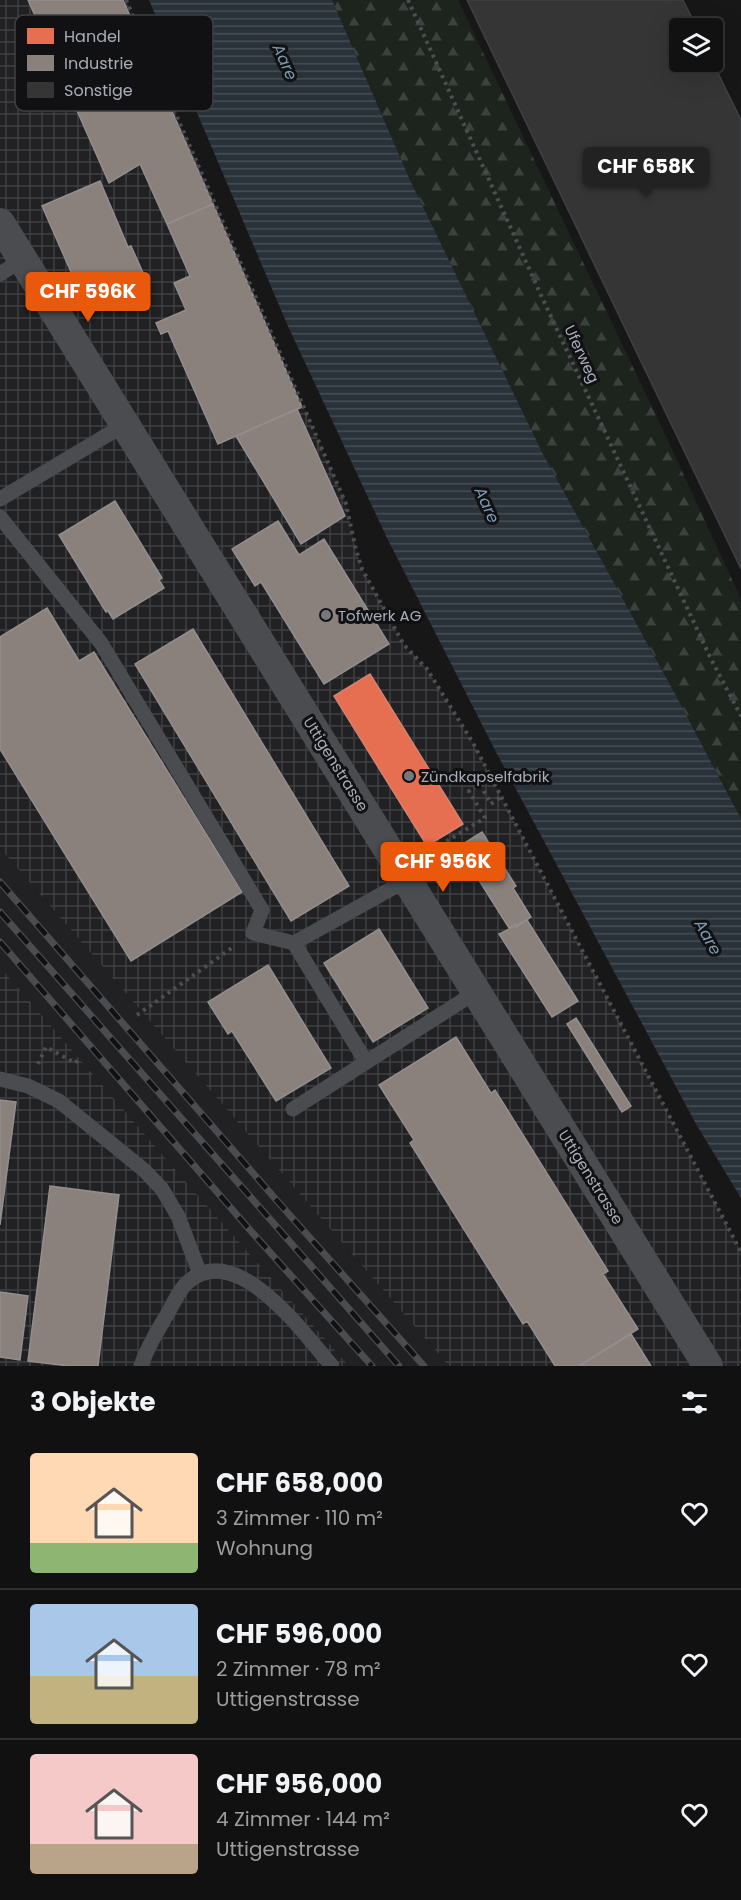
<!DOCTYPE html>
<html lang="de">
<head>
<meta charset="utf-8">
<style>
  body { margin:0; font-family:Poppins,sans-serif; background:#1a1a1a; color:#f1f3f6; height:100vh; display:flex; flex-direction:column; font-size:22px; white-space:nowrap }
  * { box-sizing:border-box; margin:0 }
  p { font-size:20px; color:#9c9d9f }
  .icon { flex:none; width:33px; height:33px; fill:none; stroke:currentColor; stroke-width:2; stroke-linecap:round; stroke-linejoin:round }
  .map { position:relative; height:1366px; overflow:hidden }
  .sheet { display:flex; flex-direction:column; background:#111; flex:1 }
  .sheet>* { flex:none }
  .fabs { position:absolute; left:669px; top:18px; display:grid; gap:12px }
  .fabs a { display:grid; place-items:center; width:54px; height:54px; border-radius:6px; background:#111; box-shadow:0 6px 24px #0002,0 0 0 2px #303131; font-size:30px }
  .price { position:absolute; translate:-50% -51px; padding:0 14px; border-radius:6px; background:#ea580c; color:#fff; font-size:20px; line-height:39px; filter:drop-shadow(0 2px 3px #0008) }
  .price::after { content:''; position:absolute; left:50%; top:36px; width:18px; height:14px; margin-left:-9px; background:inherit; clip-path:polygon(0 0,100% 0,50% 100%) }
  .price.current { background:#222; color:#fff }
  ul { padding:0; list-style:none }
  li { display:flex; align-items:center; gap:18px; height:150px; padding:0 30px }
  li+li { border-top:2px solid #303131 }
  li span { display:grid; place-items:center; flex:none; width:168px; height:120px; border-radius:6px; color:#555 }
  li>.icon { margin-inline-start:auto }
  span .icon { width:72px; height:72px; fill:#fffc; stroke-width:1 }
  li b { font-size:26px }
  h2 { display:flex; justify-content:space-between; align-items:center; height:72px; padding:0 30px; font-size:26px }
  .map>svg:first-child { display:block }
</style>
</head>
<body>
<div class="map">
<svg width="741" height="1366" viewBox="0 0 741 1366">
  <defs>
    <pattern id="industrial-grid" width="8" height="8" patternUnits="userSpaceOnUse" patternTransform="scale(1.5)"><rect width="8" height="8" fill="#212123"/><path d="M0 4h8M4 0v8" fill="none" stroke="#3e3f41"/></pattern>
    <pattern id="forest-firs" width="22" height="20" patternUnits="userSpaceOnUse" patternTransform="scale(1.5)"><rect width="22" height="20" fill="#1d241e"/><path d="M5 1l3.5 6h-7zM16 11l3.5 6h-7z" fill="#3b413d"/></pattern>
    <pattern id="water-rules" width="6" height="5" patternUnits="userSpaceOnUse" patternTransform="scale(1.5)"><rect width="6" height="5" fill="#2a3239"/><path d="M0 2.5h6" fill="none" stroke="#464d54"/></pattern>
  </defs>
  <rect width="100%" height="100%" fill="#171717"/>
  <!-- built -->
  <path fill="#212123" d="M0,848L449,1366H349L186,1182L0,967Z"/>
  <!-- industrial -->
  <path fill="url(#industrial-grid)" d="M0,0H126L346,504L356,550L362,569L404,645L427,669L473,743L741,1252V1366H449L0,848Z
    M0,967L186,1182L349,1366H0Z"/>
  <!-- forest -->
  <path fill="url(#forest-firs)" d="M332,0H458L662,428L741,599V819L674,692L543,454L410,180Z"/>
  <!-- water -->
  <path fill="url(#water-rules)" d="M149,0H332L410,180L543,454L674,692L741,819V1198L696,1124L496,752L387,538L287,324Z"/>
  <!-- shops -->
  <path fill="#e76f51" stroke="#d48270" stroke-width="1.5" d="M370,674L463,824L427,846L334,696Z"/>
  <!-- industry -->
  <path fill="#8a817c" stroke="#938e8e" stroke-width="1.5" d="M28,0H123L213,204L167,224L140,164L109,183Z
    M100,181L128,247L131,246L149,286L89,313L42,206Z
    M213,204L302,407L218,444L168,331L161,334L156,323L186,310L174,283L190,276L167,224Z
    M297,409L345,516L301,544L236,436Z
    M115,501L162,578L159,580L164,588L113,619L108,611L106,612L59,535Z
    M278,521L299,555L324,539L389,644L324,684L261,582L255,586L232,549Z
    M47,608L79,661L94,652L242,892L131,961L0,749V637Z
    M193,629L349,886L291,921L135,664Z
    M482,832L516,886L513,888L531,917L516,927L515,924L509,928L458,847Z
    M527,920L578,1001L552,1017L499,934Z
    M379,929L428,1008L373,1042L324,963Z
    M268,965L331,1068L276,1101L232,1031L228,1034L208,1002Z
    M576,1018L631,1106L622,1112L567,1024Z
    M456,1037L491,1093L495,1090L608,1271L603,1274L638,1329L579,1366H555L527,1321L523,1324L410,1143L414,1140L379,1085Z
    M0,1100L16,1102L0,1225Z
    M50,1186L119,1195L98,1366H69L28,1361Z
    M0,1292L28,1296L20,1360L0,1357Z
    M631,1334L651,1366H579Z"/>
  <!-- building -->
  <path fill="#353536" stroke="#3f4043" stroke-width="1.5" d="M467,0H683L697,28H680V62L712,61L741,120V569Z"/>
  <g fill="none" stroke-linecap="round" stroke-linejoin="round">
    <!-- path -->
    <path stroke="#4d4e52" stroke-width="4" stroke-dasharray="3 4.5" stroke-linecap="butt" d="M126,0L346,504L356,550L362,569L404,645L427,669L473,743L741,1252
      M408,0L540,293L710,657L741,716
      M427,853L485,818L469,791L480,784L491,804L501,797
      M137,1015L232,948
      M38,1064L46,1047L75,1063L78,1060"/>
    <!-- service -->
    <path stroke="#4b4c50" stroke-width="15" d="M0,274L22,260
      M0,499L124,425
      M0,517L101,643L262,910L253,933L294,943L407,880
      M294,943L366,1062
      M0,1079L28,1086L59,1101L144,1170L162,1189L178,1216L200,1274
      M293,1109L476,992
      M141,1366C147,1347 158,1330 168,1313C174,1303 179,1289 188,1282C237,1239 304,1334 332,1366"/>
    <!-- minor -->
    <path stroke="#4b4c50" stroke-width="30" d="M0,223L708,1366"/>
    <defs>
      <path id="rail" d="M0,882L279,1203L424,1366
        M0,912L399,1366
        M0,942L250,1230L372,1366"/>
    </defs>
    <!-- rail casing -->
    <use href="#rail" stroke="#4b4c4f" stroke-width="7"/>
    <!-- rail -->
    <use href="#rail" stroke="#111113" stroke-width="4.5" stroke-dasharray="14" stroke-linecap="butt"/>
  </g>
  <!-- markers -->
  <g fill="#757880" stroke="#111113" stroke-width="2">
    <circle cx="326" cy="615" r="6"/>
    <circle cx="409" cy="776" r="6"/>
  </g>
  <g text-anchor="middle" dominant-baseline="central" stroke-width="6" stroke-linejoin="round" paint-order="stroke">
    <!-- street labels -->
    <g font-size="15" fill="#a8adb8" stroke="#111113">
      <text transform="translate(582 354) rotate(65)">Uferweg</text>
      <text transform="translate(336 764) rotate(58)">Uttigenstrasse</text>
      <text transform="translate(591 1177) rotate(58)">Uttigenstrasse</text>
    </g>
    <!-- poi labels -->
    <g font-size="15" fill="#a8adb8" stroke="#111113" text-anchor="start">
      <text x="338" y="615">Tofwerk AG</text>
      <text x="421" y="776">Zündkapselfabrik</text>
    </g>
    <!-- water labels -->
    <g font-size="16" font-style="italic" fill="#7f9bb3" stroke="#111113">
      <text transform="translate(285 62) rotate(66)">Aare</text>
      <text transform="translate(487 505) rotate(66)">Aare</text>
      <text transform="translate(708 937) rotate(61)">Aare</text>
    </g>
  </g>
  <!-- legend -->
  <rect x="15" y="15" width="198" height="96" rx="9" fill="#111113" stroke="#3e4045" stroke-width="1.5"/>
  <rect x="27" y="28" width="27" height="16" fill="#e76f51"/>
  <rect x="27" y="55" width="27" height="16" fill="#8a817c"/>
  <rect x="27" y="82" width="27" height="16" fill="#353536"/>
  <g font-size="16" fill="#a8adb8">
    <text x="64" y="42">Handel</text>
    <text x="64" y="69">Industrie</text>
    <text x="64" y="96">Sonstige</text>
  </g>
</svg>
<div class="fabs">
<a><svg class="icon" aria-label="layers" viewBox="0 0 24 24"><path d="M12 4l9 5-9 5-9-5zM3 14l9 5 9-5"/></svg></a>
</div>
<b class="price current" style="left:646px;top:198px">CHF 658K</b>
<b class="price" style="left:88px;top:323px">CHF 596K</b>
<b class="price" style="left:443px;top:893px">CHF 956K</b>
</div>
<section class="sheet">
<h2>3 Objekte<svg class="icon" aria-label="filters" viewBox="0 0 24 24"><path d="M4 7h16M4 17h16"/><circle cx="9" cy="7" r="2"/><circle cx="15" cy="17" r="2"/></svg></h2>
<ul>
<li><span style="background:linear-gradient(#ffd9b3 75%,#8fb573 0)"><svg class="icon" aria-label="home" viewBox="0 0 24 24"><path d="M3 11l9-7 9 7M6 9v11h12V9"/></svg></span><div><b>CHF 658,000</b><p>3 Zimmer · 110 m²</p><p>Wohnung</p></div><svg class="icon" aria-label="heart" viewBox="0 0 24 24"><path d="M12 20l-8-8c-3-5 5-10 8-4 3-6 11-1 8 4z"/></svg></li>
<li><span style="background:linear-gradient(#a9c7e8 60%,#c2b280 0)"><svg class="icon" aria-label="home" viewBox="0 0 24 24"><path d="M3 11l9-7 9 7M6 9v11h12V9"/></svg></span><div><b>CHF 596,000</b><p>2 Zimmer · 78 m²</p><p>Uttigenstrasse</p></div><svg class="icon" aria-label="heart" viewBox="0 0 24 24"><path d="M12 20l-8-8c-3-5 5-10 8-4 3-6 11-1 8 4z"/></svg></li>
<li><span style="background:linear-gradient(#f6c9c9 75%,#b9a48a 0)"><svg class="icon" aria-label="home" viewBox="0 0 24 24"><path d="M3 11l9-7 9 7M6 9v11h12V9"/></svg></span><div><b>CHF 956,000</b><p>4 Zimmer · 144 m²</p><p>Uttigenstrasse</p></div><svg class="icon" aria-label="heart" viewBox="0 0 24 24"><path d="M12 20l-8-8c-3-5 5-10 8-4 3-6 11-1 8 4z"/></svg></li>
</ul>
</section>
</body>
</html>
